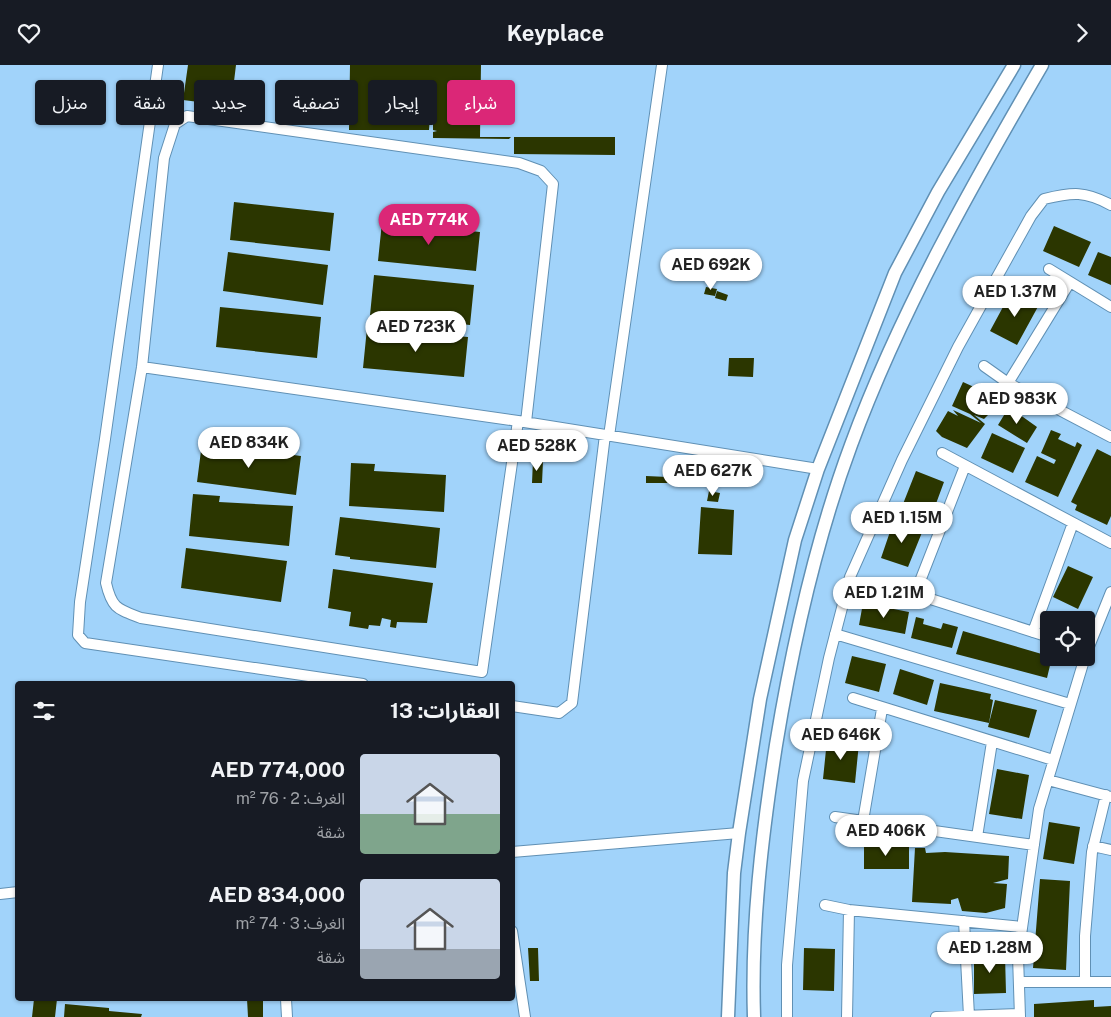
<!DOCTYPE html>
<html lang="ar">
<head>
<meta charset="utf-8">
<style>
  body { margin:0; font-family:"Public Sans","Noto Sans Arabic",sans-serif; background:#20242c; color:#f1f3f6; direction:rtl; height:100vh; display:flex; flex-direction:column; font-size:19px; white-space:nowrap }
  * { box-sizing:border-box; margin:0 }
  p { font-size:16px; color:#9ea1a6 }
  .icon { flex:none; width:28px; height:28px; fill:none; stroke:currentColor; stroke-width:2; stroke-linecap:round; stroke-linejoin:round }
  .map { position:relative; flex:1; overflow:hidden; direction:ltr }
  .sheet { position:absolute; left:15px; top:616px; width:500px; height:320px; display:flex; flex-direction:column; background:#171b24; border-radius:5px; box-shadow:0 1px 4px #0004; direction:rtl }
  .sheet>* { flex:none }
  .top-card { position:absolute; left:15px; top:15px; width:500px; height:45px; direction:rtl; display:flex; gap:10px }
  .buttons { position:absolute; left:1040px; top:546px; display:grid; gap:10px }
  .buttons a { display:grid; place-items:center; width:55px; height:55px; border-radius:5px; background:#171b24; box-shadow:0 1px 4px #0004; font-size:25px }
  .price { position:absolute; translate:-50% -42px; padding:0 11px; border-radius:18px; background:#fff; color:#222; font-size:16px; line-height:32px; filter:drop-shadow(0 1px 2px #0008) }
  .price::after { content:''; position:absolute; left:50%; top:30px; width:15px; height:11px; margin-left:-8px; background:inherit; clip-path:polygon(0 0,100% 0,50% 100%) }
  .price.current { background:#db2777; color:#fff }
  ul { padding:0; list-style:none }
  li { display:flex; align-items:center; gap:15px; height:125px; padding:0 15px }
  li span { display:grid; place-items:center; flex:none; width:140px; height:100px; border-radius:5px; color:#555 }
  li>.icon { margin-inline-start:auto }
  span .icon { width:60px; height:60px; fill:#fffc; stroke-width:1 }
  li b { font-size:21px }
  h2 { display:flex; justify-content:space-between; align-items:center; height:60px; padding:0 15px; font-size:21px }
  .tag { padding:0 18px; border-radius:5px; background:#171b24; box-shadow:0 1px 4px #0004; font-size:18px; line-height:45px }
  .tag.current { background:#db2777; color:#fff }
  header { display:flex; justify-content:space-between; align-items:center; height:65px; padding:0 15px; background:#171b24; font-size:22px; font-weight:700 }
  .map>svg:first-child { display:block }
</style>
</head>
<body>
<header><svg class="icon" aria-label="forward" viewBox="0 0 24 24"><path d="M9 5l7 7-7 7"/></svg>Keyplace<svg class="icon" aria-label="heart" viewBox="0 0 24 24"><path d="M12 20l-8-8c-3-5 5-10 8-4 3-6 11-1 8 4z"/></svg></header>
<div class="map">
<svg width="1111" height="952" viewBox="0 0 1111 952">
  <rect width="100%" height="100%" fill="#a1d3fa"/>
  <!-- building -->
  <path fill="#2b3600" d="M188,0H236L231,41L183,35Z
    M350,0H481L480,72H511L509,74L433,73V67L437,66L433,65V48L430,36H416L422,30L418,26L405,30L411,50L430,51L429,65H349Z
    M514,72H615V90L514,89Z
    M234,137L334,148L330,186L230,175Z
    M382,157L480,167L476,206L378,196Z
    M1054,161L1091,177L1079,202L1043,186Z
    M228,187L328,200L323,240L223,226Z
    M1098,187L1111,192V220L1088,210Z
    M374,210L474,220L470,260L370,250Z
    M706,222L717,224L715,231L704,229Z
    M717,226L728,230L726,236L715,233Z
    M1010,229L1020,234L1023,229L1040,238L1017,280L990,266Z
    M220,242L321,252L317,293L216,282Z
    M367,263L468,272L464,312L363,303Z
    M729,293H754L753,312L728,311Z
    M963,317L998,333L992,346L984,354L974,350L985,359L967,383L942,372L936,366L948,346L958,351L953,345L981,358L970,349L952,341Z
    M1009,342L1037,362L1027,378L998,360Z
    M1051,365L1061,369L1058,374L1075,382L1077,377L1082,380L1058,432L1025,417L1037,391L1054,399L1056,395L1041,388Z
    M992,368L1025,383L1013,408L981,393Z
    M202,378L301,391L296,430L197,417Z
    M1097,384L1111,391V451L1107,460L1075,445L1077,440L1071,437Z
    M533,395L543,396L542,418H532Z
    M351,398L375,399L374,406L446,410L444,447L349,441Z
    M916,406L944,417L930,455L901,444Z
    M646,411L668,412V418H646Z
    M709,426L720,428L718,437L707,436Z
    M193,429L220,431L219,437L293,441L289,481L189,471Z
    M701,442L734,445L732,490L698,489Z
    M340,452L440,463L436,503L350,494V492L335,490Z
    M894,455L923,465L908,502L881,493Z
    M186,483L287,496L281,537L181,523Z
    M1068,501L1093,512L1078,544L1053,532Z
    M333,504L433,518L427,558L397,557L396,563L390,562L391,555L382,553L380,561L369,560L368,564L349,561L351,547L328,543Z
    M863,538L909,547L905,569L859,560Z
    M916,552L924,554L923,559L941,564L943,558L958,562L952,583L911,573Z
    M963,566L1052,592L1047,613L956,589Z
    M852,591L886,599L879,627L845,618Z
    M900,604L934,615L927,640L893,629Z
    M940,618L991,629L990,634L993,635L989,658L934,646Z
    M995,635L1037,645L1029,673L988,662Z
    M827,675L859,678L855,718L823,714Z
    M997,704L1029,710L1022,754L989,749Z
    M1049,757L1080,762L1074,799L1043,794Z
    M864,777H875V782L909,780V804H864Z
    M915,783H925L926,788L945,787L1009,791L1008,814L993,818L1007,819L1005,843L986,848L962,846L958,833L951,835V839L912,837Z
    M1040,814L1070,816L1066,905L1033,903Z
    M528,883H538L539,916H530Z
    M804,883L835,884L834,926L803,925Z
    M974,890H1005L1006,928L974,929Z
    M34,934H57L55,952H32Z
    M247,934H263V952H248Z
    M1094,935V942L1111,941V952H1034V939Z
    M65,939L109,943V946L142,949L141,952H64Z"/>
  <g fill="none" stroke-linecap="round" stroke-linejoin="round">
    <defs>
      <path id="minor" d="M158,0L105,374L80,537L78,570L85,578L363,619
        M1049,204L1111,242
        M984,301L1008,318L1111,372
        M142,302L518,356L818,404
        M1008,318L1070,217
        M518,356L482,607L141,553C118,544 112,544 106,518L142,302L164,93L175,59L187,51L519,98L541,106L553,119L526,357
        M609,371L662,0
        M942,388L1111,478
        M965,401L915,529L1049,572
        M885,520L915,529
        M1033,567L1073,458
        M835,569L1070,639
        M1086,589L1111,527
        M853,633L1053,695
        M512,641L559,648L572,638L605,370
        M1048,715L1111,732
        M835,752L1034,780
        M863,756L882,644
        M977,772L992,677
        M1093,781L1111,785
        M512,787L739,768
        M0,829L18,827
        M825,840L849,845L1022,862
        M964,856L969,951
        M512,866L525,952
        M1019,917H1111
        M1085,917V871L1092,787L1106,730
        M286,934L287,952
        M787,952V900L803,716L829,593L850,512L902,395L958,282L1031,151L1044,134C1073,127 1085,126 1111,140
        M847,952L849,845
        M936,952L1020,949
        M1020,952L1018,891L1039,744L1085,592"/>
      <path id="tertiary" d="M728,952L734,808L739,768L760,634L795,475L818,404L895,208L938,127L1014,0
        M754,952C751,861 762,770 776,680C793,577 815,477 851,380C900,247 971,122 1042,0"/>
    </defs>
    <!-- minor casing -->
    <use href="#minor" stroke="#6090b4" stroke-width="12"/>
    <!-- tertiary casing -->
    <use href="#tertiary" stroke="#6090b4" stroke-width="15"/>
    <!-- minor -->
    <use href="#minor" stroke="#fff" stroke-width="10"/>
    <!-- tertiary -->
    <use href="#tertiary" stroke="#fff" stroke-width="12"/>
  </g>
</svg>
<div class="buttons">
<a><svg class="icon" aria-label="locate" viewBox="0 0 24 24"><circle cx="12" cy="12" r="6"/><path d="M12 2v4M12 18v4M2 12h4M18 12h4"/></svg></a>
</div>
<b class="price current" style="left:429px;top:181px">AED 774K</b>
<b class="price" style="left:711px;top:226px">AED 692K</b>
<b class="price" style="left:1015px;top:253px">AED 1.37M</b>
<b class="price" style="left:416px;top:288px">AED 723K</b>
<b class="price" style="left:1017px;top:360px">AED 983K</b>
<b class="price" style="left:249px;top:404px">AED 834K</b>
<b class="price" style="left:537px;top:407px">AED 528K</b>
<b class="price" style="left:713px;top:432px">AED 627K</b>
<b class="price" style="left:902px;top:479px">AED 1.15M</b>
<b class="price" style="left:884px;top:554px">AED 1.21M</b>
<b class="price" style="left:841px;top:696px">AED 646K</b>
<b class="price" style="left:886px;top:792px">AED 406K</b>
<b class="price" style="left:990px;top:909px">AED 1.28M</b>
<div class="top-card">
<a class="tag current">شراء</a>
<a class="tag">إيجار</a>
<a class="tag">تصفية</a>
<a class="tag">جديد</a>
<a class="tag">شقة</a>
<a class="tag">منزل</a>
</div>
<section class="sheet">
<h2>العقارات: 13<svg class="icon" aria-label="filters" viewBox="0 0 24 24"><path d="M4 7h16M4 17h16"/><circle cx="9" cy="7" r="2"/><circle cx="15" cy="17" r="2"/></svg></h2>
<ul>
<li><span style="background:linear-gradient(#c9d6e8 60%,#7fa58c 0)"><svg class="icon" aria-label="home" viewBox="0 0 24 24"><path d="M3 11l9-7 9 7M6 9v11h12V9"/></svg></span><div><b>AED 774,000</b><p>الغرف: 2 · 76 m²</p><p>شقة</p></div></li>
<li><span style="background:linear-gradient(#c9d6e8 70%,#9aa5b1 0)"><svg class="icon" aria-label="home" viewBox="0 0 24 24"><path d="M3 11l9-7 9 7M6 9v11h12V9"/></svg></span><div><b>AED 834,000</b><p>الغرف: 3 · 74 m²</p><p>شقة</p></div></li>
</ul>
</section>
</div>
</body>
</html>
